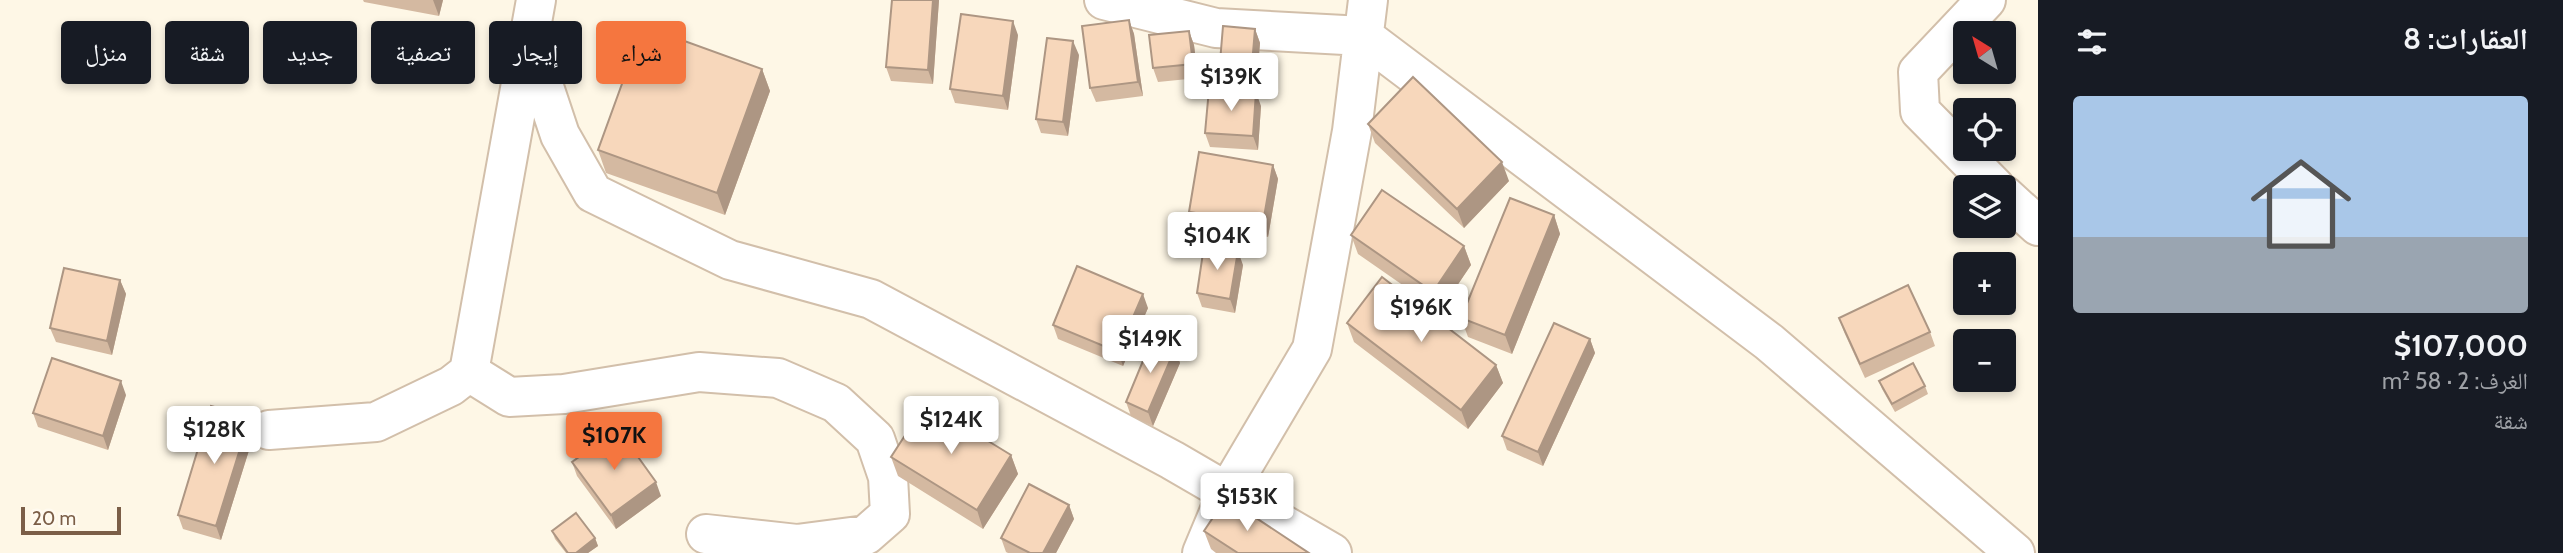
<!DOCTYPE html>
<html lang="ar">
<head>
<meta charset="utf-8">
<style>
  body { margin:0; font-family:Cabin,"Noto Naskh Arabic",sans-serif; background:#242831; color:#f1f3f6; direction:rtl; height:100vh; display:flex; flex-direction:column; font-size:26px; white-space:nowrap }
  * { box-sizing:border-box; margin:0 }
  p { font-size:23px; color:#9ea1a6 }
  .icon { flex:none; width:38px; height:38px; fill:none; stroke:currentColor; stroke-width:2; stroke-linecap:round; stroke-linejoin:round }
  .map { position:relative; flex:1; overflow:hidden; direction:ltr }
  .side { display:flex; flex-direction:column; background:#171b24; width:525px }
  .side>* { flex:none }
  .banner { position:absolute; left:21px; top:21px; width:665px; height:63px; direction:rtl; display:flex; gap:14px }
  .needle { width:46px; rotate:323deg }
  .buttons { position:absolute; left:1953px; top:21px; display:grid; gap:14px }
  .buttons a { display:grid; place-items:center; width:63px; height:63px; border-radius:7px; background:#171b24; box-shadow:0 4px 10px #0003; font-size:35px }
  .scale { position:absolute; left:21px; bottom:18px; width:100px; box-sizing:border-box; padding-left:7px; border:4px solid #7b5e47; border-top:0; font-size:19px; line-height:24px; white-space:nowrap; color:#7b5e47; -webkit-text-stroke:5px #fffaef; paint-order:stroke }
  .price { position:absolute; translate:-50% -60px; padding:0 16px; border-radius:7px; background:#fff; color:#222; font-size:23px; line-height:46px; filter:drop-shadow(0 2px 4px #0008) }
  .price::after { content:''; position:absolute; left:50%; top:42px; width:21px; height:16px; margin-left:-10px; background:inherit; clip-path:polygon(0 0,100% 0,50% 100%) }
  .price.on { background:#f5763f; color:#111 }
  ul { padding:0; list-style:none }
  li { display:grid; align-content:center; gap:14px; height:371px; padding:0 35px }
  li+li { border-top:2px solid #363941 }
  li span { display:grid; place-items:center; height:217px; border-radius:7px; color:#555 }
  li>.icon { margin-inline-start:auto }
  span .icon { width:126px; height:126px; fill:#fffc; stroke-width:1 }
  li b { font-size:30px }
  h2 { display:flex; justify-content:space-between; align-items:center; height:84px; padding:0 35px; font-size:30px }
  .chip { padding:0 24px; border-radius:7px; background:#171b24; box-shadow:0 4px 10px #0003; font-size:24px; line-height:63px }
  .chip.on { background:#f5763f; color:#111 }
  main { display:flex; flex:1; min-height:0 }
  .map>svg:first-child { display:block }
</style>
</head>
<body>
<main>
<section class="side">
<h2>العقارات: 8<svg class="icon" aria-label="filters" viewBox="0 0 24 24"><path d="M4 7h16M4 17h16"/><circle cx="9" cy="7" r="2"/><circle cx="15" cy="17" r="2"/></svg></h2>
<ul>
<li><span style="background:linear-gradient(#a9c7e8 65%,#9aa5b1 0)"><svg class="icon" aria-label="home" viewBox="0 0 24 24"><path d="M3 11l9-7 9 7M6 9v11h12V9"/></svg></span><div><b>$107,000</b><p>الغرف: 2 · 58 m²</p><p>شقة</p></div></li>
</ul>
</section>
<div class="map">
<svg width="2038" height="553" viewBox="0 0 2038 553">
  <rect width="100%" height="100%" fill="#fef7e6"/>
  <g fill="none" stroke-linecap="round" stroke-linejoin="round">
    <defs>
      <path id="minor" d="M1104,0L1216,28L1363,36L1769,342L2015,553
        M1986,0L1918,72L1920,111L1995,187
        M529,42L560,135L593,193L730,260L871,299L1172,460L1332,553
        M2004,195L2038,226
        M469,372L509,397L564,394L699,372L778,378L836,403L875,439L888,477L890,514L866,535L797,544L706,534
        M269,430L376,422L451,386L469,372L536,0
        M1202,553L1228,491L1312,349L1352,131L1368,0"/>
    </defs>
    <!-- minor casing -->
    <use href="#minor" stroke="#d2bfaa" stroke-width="42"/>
    <!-- minor -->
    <use href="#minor" stroke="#fff" stroke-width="38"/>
  </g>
  <!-- wall -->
  <path fill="#d4b9a1" d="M363,0H443L439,16L364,2Z
    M939,0L933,84L891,81L886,67Z
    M1129,20L1134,34L1143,96L1096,102L1090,88Z
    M1255,29L1260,43L1256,91L1224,88L1219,74Z
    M1189,31L1194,45L1198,78L1158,82L1153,68Z
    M1018,35L1008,110L955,103L950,89Z
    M1079,55L1068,136L1041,133L1036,119Z
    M762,69L770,91L725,215L606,173L598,150Z
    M1261,106L1258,150L1210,147L1205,133Z
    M1368,124L1509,181L1464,228L1375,143Z
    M1273,165L1278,179L1268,237L1194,226L1189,212Z
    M1554,215L1560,234L1512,354L1468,337L1461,318Z
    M1351,235L1464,246L1471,265L1440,311L1358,254Z
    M1243,265L1235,313L1202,307L1197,293Z
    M120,280L126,294L112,355L56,342L50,328Z
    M1148,308L1123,366L1058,339L1053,325Z
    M1839,318L1930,332L1935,346L1865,378L1844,332Z
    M1347,323L1496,365L1503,383L1468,429L1354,342Z
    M1590,339L1595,353L1543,466L1507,450L1502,436Z
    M1175,349L1180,363L1153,426L1131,416L1126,402Z
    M1879,381L1925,386L1928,394L1895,412L1882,389Z
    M126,395L108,450L38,427L33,413Z
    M250,417L255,431L221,540L183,529L178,515Z
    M1011,455L1018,474L983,529L898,476L891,457Z
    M572,462L661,496L616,529L577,476Z
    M1069,505L1074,519L1056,553H1008L1006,552L1001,538Z
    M552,531L595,538L598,546L588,553H566L555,539Z
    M1204,531L1309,553H1216L1211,549Z"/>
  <!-- shaded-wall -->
  <path fill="#ad9683" d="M433,0H443L439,16Z
    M933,0H939L933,84L928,70Z
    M1129,20L1134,34L1143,96L1138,82Z
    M1013,21L1018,35L1008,110L1003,96Z
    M1255,29L1260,43L1256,91L1251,77Z
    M1189,31L1194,45L1198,78L1193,64Z
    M1073,41L1079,55L1068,136L1063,122Z
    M762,69L770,91L725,215L717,193Z
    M1256,92L1261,106L1258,150L1253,136Z
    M1502,162L1509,181L1464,228L1457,209Z
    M1273,165L1278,179L1268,237L1263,223Z
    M1554,215L1560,234L1512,354L1505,335Z
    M1464,246L1471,265L1440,311L1433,292Z
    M1238,251L1243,265L1235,313L1230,299Z
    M120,280L126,294L112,355L107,341Z
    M1143,294L1148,308L1123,366L1118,352Z
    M1590,339L1595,353L1543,466L1538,452Z
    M1175,349L1180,363L1153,426L1148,412Z
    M1496,365L1503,383L1468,429L1461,410Z
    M121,381L126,395L108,450L103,436Z
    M250,417L255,431L221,540L216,526Z
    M1011,455L1018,474L983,529L977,510Z
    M656,482L661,496L616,529L611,515Z
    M1069,505L1074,519L1056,553H1043Z
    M595,538L598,546L588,553H576Z"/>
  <!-- building -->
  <path fill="#f7d7bb" stroke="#ad9683" stroke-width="2" d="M892,0H933L928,70L886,67Z
    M961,14L1013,21L1003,96L950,89Z
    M1129,20L1138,82L1090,88L1082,26Z
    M643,26L762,69L717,193L598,150Z
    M1223,26L1255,29L1251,77L1219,74Z
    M1189,31L1193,64L1153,68L1149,35Z
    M1047,38L1073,41L1063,122L1036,119Z
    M1413,77L1502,162L1457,209L1368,124Z
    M1209,89L1256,92L1253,136L1205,133Z
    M1199,152L1273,165L1263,223L1189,212Z
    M1382,190L1464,246L1433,292L1351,235Z
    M1510,198L1554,215L1505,335L1461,318Z
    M1204,246L1238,251L1230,299L1197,293Z
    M1077,266L1143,294L1118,352L1053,325Z
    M64,268L120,280L107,341L50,328Z
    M1382,277L1496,365L1461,410L1347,323Z
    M1908,285L1930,332L1860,364L1839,318Z
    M1554,323L1590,339L1538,452L1502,436Z
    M1152,339L1175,349L1148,412L1126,402Z
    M52,358L121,381L103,436L33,413Z
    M1913,363L1925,386L1892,404L1879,381Z
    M926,403L1011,455L977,510L891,457Z
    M211,406L250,417L216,526L178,515Z
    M618,429L656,482L611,515L572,462Z
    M1029,484L1069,505L1043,553H1030L1001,538Z
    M1226,498L1309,553H1238L1204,531Z
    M576,513L595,538L576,553H568L552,531Z"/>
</svg>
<div class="buttons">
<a><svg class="needle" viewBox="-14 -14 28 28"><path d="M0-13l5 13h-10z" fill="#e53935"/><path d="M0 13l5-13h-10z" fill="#9ea1a6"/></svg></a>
<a><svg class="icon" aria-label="locate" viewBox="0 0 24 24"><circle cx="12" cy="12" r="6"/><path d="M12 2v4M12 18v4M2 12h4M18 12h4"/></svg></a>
<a><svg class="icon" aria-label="layers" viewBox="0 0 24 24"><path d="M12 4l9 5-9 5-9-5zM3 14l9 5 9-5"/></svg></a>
<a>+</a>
<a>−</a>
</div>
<div class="scale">20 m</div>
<b class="price" style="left:1231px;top:113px">$139K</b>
<b class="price" style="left:1217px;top:272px">$104K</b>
<b class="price" style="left:1421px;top:344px">$196K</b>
<b class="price" style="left:1150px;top:375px">$149K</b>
<b class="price" style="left:951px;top:456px">$124K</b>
<b class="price" style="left:214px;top:466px">$128K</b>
<b class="price on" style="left:614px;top:472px">$107K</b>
<b class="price" style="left:1247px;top:533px">$153K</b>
<div class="banner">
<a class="chip on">شراء</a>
<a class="chip">إيجار</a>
<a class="chip">تصفية</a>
<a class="chip">جديد</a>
<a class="chip">شقة</a>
<a class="chip">منزل</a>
</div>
</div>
</main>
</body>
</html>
